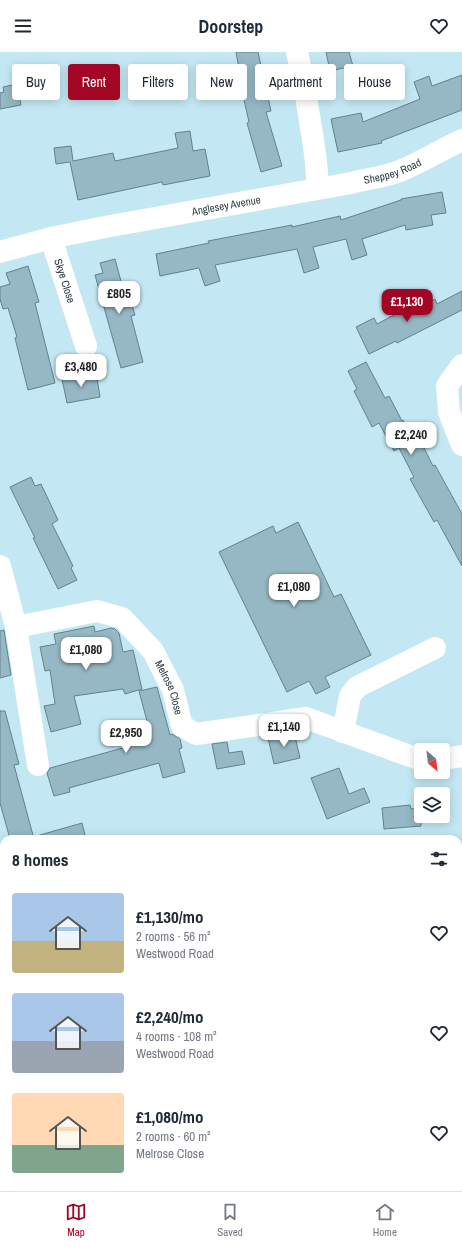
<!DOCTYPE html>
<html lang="en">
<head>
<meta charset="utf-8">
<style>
  body { margin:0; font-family:"Archivo Narrow",sans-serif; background:#f2f2f3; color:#1f2937; height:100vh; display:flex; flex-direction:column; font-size:15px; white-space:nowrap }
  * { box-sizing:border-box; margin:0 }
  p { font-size:13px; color:#747a83 }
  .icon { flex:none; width:22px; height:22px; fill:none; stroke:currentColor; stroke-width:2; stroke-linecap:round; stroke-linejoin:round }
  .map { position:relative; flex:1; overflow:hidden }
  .side { position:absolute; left:0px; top:783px; width:462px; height:356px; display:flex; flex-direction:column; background:#fff; border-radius:12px 12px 0 0; box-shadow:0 2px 10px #0003 }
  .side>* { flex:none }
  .hud { position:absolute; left:12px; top:12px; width:438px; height:36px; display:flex; gap:8px }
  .needle { width:26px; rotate:152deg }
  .tools { position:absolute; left:414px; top:691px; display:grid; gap:8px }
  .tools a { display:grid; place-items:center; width:36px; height:36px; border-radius:4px; background:#fff; box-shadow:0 2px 10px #0003; font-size:20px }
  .price { position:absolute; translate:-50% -34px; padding:0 9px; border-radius:8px; background:#fff; color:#222; font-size:13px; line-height:26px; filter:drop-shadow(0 1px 2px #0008) }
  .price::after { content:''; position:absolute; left:50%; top:24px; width:12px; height:9px; margin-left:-6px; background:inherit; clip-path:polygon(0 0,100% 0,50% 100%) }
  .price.active { background:#a30625; color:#fff }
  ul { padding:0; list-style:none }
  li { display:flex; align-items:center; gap:12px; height:100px; padding:0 12px }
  li span { display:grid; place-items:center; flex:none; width:112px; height:80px; border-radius:4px; color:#555 }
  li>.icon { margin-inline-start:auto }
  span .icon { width:48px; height:48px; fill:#fffc; stroke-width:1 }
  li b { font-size:17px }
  h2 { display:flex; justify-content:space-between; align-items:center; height:48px; padding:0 12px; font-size:17px }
  .tag { padding:0 14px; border-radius:4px; background:#fff; box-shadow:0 2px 10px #0003; font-size:14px; line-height:36px }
  .tag.active { background:#a30625; color:#fff }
  header { display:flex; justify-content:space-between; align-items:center; height:52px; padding:0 12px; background:#fff; font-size:18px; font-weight:700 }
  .tab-bar { display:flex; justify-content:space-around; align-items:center; height:56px; border-top:1px solid #e0e1e3; background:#fff; font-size:11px; color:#747a83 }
  .tab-bar a { display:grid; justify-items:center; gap:2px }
  .tab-bar .active { color:#a30625 }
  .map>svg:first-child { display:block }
</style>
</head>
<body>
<header><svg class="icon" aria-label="menu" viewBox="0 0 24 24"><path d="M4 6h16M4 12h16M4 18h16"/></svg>Doorstep<svg class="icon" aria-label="heart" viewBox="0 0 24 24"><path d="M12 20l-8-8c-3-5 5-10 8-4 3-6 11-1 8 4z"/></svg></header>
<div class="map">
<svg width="462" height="1139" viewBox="0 0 462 1139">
  <rect width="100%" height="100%" fill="#c3e8f4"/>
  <!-- building -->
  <path fill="#95b8c4" stroke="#60828d" d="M236,0H258L271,59L266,60L282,114L261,120L247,71L249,70L237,17H239Z
    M326,0H349L353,14L330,19Z
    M462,23V58L381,89L382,91L338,100L331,67L361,61L363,70L420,47L414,30L429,24L432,34Z
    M17,32L21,53L0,57V41L4,40L3,35Z
    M190,79L193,99L205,97L210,124L163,133L162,130L78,148L70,110L56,112L54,96L71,94L73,109L113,101L115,109L178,96L175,81Z
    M442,140L446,161L431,163L433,173L406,178L405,173L362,187L367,203L352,208L346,187L313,195L319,216L304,221L297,197L215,213L220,229L205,234L199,216L160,224L156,202L209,191L208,189L292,173V175L340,164L341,168L401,148V147Z
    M115,207L126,248L130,247L135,263L131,264L143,310L121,316L95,223L103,221L100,211Z
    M28,214L39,250L35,251L55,331L28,338L15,286L17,285L8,256L3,257L0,247V235L10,232L6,221Z
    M462,239V258L397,291L396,289L369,302L356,275L374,266L377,272L411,254L414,259L435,247L437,252Z
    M366,310L385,346L389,344L402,369L403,368L417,393L421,390L433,414L435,413L462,462V514L437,468L434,470L410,427L414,425L399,396L394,399L379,371L372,375L354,339L357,337L348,319Z
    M96,320L100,345L67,351L62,327Z
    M31,425L35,434L41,432L58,468L52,472L73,514L71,516L77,528L58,537L33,486H35L10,435Z
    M298,470L334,545L341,542L371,603L325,625L330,635L316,642L309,629L287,640L219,500L273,474L276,481Z
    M94,574L95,580L111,576L115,577L119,581L123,600L133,598L142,637L125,642L123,637L74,644L81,672L51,680L44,654L55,652L50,618L45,619L40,595L56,592L54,582Z
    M4,578L11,623L0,626V579Z
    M157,635L170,683L172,682L180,687L182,696L179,697L185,720L163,726L159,711L69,736L70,740L54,744L47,721L50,716L152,688L139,639Z
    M0,659H5L19,712L14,713L34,787H10L0,751Z
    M294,680L300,706L274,712L268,686Z
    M227,690L229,701L242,699L245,712L217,717L212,692Z
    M339,716L349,742L364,736L370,750L327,767L311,726Z
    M410,753L411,757L421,756V774L384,777L382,756Z
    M82,771L86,787H41L40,783Z"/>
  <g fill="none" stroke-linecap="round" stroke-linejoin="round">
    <!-- minor -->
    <g stroke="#fff" stroke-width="22">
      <path d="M297,0C303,27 308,54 312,82C315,100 318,118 317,137"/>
      <path id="s1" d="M51,186L86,294"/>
      <path id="s2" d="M0,200L51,186L105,175L351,131C367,127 384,125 400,119C421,110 441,98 462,88"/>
      <path d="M462,313L447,334L449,360L462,393"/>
      <path d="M0,514L16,575L38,713"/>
      <path id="s3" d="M16,575L97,559L122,566L153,599L173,638L182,674L196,682L306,666L421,708"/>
      <path d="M343,680L350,644L357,635L435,596"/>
      <path d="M443,707L462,704"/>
      <path d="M458,916L462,915"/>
      <path d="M0,1017L4,1016"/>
      <path d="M93,1135L94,1139"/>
    </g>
  </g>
  <g text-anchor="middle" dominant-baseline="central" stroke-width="3" stroke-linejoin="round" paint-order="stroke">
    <!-- street labels -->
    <g font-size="11" fill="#303e43" stroke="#c3e8f4">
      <text stroke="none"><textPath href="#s2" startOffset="401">Sheppey Road</textPath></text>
      <text stroke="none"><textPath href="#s2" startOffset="231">Anglesey Avenue</textPath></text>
      <text stroke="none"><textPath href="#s1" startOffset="45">Skye Close</textPath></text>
      <text stroke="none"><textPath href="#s3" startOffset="194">Melrose Close</textPath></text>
    </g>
  </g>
</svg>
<div class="tools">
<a><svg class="needle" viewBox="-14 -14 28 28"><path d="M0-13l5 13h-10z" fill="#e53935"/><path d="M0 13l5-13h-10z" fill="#747a83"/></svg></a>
<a><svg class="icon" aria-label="layers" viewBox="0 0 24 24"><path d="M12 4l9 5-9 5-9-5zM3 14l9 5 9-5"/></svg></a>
</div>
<b class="price" style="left:119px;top:263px">£805</b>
<b class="price active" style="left:407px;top:271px">£1,130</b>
<b class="price" style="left:81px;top:336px">£3,480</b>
<b class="price" style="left:411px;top:404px">£2,240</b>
<b class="price" style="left:294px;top:556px">£1,080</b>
<b class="price" style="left:86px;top:619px">£1,080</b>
<b class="price" style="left:284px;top:696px">£1,140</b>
<b class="price" style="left:126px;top:702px">£2,950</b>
<div class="hud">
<a class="tag">Buy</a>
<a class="tag active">Rent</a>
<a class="tag">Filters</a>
<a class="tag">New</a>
<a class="tag">Apartment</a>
<a class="tag">House</a>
</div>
<section class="side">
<h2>8 homes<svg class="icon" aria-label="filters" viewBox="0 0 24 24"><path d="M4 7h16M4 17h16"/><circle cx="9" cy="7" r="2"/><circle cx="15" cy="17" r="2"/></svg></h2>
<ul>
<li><span style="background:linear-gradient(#a9c7e8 60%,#c2b280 0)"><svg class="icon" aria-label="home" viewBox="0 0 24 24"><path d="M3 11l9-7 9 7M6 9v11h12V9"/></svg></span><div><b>£1,130/mo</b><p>2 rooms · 56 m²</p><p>Westwood Road</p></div><svg class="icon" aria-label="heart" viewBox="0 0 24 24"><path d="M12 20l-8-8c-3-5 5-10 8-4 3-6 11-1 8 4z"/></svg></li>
<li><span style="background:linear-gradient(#a9c7e8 60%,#9aa5b1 0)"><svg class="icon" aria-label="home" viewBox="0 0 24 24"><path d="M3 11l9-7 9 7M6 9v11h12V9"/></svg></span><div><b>£2,240/mo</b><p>4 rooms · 108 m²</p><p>Westwood Road</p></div><svg class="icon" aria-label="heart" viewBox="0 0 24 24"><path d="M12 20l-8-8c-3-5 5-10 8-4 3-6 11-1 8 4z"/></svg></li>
<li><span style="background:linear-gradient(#ffd9b3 65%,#7fa58c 0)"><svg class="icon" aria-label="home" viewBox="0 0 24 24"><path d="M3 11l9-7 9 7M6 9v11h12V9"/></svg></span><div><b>£1,080/mo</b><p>2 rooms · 60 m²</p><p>Melrose Close</p></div><svg class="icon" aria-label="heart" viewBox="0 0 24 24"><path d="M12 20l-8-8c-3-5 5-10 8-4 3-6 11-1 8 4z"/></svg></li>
</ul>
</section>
</div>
<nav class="tab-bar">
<a class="active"><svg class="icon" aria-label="map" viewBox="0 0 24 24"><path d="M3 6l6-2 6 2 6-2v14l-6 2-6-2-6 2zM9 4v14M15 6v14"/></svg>Map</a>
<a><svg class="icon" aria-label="saved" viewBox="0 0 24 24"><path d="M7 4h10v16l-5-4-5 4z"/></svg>Saved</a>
<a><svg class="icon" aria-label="home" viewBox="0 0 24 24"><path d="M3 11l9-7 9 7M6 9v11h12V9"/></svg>Home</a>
</nav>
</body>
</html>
